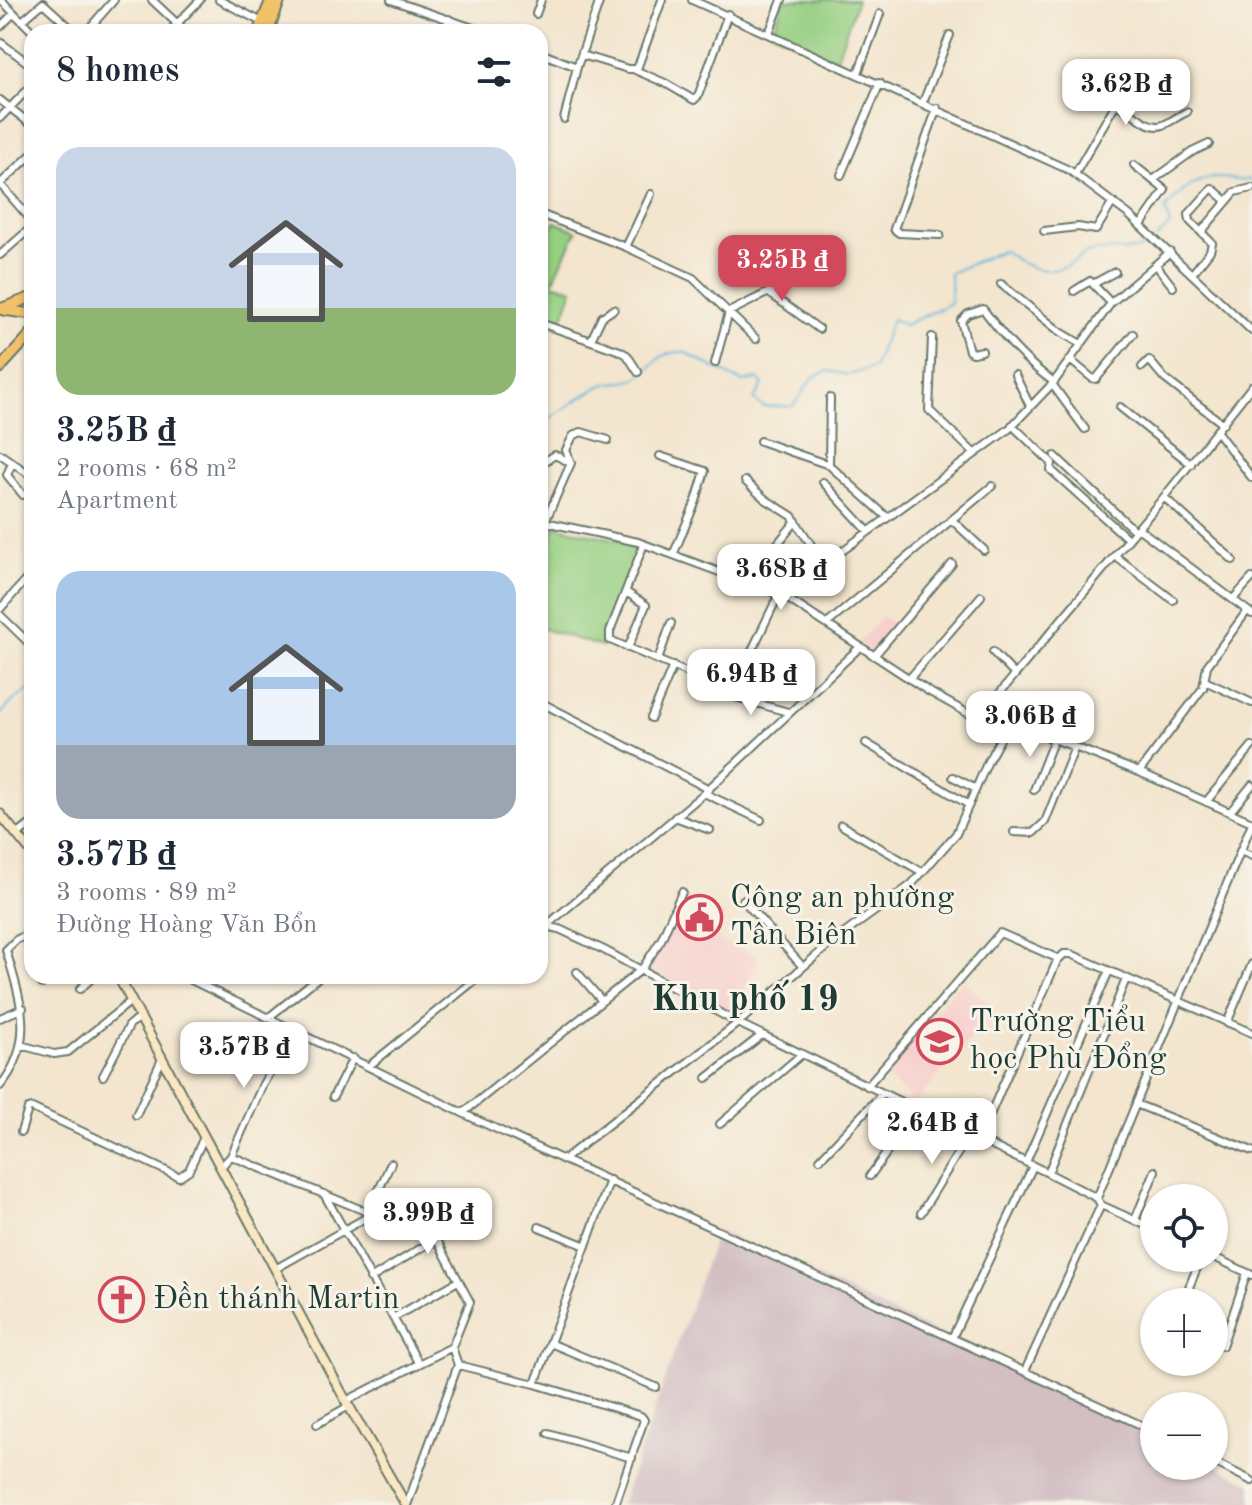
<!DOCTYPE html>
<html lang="en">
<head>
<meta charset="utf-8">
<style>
  body { margin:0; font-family:"Old Standard TT",serif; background:#f6f6f7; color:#1f2937; height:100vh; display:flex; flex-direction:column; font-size:30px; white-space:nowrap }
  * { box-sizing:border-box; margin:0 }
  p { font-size:26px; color:#747a83 }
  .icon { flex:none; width:44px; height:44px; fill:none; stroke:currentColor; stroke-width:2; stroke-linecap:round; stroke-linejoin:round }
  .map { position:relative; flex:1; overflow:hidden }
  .details { position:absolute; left:24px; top:24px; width:524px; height:960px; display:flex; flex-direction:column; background:#fff; border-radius:24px; box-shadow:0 2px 6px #0004 }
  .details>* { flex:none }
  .buttons { position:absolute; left:1140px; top:1184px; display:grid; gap:16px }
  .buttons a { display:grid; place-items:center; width:88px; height:88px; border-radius:50%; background:#fff; box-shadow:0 2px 6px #0004; font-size:40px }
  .price { position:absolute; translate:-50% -68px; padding:0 18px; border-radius:16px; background:#fff; color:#222; font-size:26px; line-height:52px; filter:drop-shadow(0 2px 4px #0008) }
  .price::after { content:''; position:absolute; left:50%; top:48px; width:24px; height:18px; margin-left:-12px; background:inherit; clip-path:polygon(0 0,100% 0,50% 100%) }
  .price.current { background:#d1495b; color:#fff }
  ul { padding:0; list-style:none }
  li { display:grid; align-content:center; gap:16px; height:424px; padding:0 32px }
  li span { display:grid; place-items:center; height:248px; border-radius:24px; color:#555 }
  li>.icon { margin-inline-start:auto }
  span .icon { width:144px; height:144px; fill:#fffc; stroke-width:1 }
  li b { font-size:34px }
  h2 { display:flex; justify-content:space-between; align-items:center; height:96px; padding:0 32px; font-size:34px }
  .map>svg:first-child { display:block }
</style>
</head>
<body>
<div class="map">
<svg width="1252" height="1505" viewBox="0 0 1252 1505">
  <rect width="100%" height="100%" fill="#f7f3e8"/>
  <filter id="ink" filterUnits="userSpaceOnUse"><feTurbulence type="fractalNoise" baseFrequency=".0125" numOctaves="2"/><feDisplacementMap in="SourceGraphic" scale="16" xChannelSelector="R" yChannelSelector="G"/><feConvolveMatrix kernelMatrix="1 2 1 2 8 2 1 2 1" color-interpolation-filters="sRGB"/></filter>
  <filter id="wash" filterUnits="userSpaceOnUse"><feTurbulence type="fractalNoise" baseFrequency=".006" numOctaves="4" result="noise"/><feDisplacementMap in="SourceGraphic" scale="32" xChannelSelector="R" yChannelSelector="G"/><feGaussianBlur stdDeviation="1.8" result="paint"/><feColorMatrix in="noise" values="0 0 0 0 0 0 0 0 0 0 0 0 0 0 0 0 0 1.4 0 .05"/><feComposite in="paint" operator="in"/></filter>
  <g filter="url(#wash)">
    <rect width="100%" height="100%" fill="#f3e5ce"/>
    <!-- built -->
    <path fill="#f7d0cd" d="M882,616L896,626L873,653L859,643Z
      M682,897L725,915L716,938L759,958L741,997L727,1014L646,969L662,943Z
      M962,980L996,1010L916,1102L882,1073Z"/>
    <!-- industrial -->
    <path fill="#d2bec3" d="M717,1231L1154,1434V1466L1214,1464L1252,1484V1505H621Z"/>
    <!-- green -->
    <path fill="#95cf82" stroke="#5a865b" stroke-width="2" d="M784,0H857L836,61L772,32Z
      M555,222L577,231L552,283L573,289L559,328L540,321V251Z
      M554,526L641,545L602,647L540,628V592Z"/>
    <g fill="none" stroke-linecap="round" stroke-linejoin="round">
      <!-- stream -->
      <path stroke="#5fb5dc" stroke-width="2" d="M1157,238L1170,225L1165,209C1181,192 1194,177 1220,178C1232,178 1240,183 1252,179
        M540,429C543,420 596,387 606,384C617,381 627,384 637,378C656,366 656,351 684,352L742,382L757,379L763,384L754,400L764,407L793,406L813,377L828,371L849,375L874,367L892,319L905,325L951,303L950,273L1003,250C1021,264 1039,275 1062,268C1072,265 1080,255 1090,252C1111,247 1134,256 1153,243
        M0,715L13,701L32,688"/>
    </g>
  </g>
  <g filter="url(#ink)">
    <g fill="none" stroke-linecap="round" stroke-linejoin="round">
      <defs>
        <path id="street" d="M1,0L33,32
          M152,0L186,32
          M219,0L262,22
          M391,0L485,32
          M692,0L1069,170L1128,214L1252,331
          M536,14L541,0
          M22,21L43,3L75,32
          M0,27L14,13
          M86,32L114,0
          M169,32L200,0
          M445,32L449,19
          M769,33L782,0
          M0,42L32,66
          M540,53L577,67
          M582,55L628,69H637L662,0
          M635,70L665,83L694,100L698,96L728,14
          M858,73L880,14
          M0,100L32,125
          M923,102L950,35
          M937,108L894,229L899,233L940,235
          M0,118L32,85
          M564,119L577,67L600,0
          M32,154L0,184L32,221
          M1134,165L1165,190L1141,225
          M1075,174L1115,105C1131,106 1145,131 1163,125C1171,122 1179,115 1187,112
          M841,175L880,83
          M1153,180L1192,152L1209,144
          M540,214L626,247L693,278L756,339
          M1044,231L1078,227L1096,230L1113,202
          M1201,232L1235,192L1252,188
          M626,247L651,194
          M0,255L32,227
          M1156,265L1173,287
          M1192,274L1210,251L1212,243L1190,221L1189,214L1212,188L1227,201
          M1001,284L1059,331L1081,344
          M1093,284L1115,272
          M1074,291L1090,281L1111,303
          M769,293L819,329
          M540,323L620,351L627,355L638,372
          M932,337L929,410L975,454
          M591,340L602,317L614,309
          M982,351L973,353L969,351L961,321L968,314L983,309C1004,337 1025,362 1054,382
          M1070,360L1092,378L1096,379L1133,334
          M715,363L729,312L777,288C787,278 790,267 791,253L800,247
          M1142,367L1149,360L1165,379L1223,424
          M1015,375L1030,406
          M1052,384L1085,429
          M1120,407L1191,464
          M1012,425L1052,463L1051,470L1128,539
          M1217,432L1252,478
          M760,441L829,465L887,517
          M0,454L32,476
          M660,456L705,471L696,501L673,555
          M1055,456L1135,531
          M544,462L555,455L571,463
          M12,463L7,475L23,495
          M829,465L830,398
          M745,481L765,499L792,516L823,563
          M823,482L868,531
          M1164,497L1233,560
          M952,520L984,550
          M540,521L638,542L782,595L928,691L978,719L997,718L1054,739L1139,772L1252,822
          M545,522L571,463L566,450L573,436L581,432L608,440
          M1138,528L1252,614
          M644,544L610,631V640L700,678
          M775,547L796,521
          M1115,556L1173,600
          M540,558L544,560
          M626,592L646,605L628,648
          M782,595L1009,429L1054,382L1111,303L1170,252
          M1233,599L1252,578
          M0,609L32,573
          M0,615L32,646
          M827,624L992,486
          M993,652L1015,675
          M874,656L952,564
          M658,660L671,623
          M717,662L737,669L744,667L779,594
          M909,679L981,596
          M1205,681L1252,703
          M721,693L788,712
          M540,702L709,789
          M651,718L673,666
          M978,719L1164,497L1252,386
          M866,743L969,805
          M1139,772L1203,688L1207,666L1247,611
          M953,777L976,789
          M1034,790L1054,739
          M704,793L761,820
          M1206,802L1252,746
          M1230,812L1252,785
          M675,817L710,830
          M841,825L922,872
          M1014,832L1033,833L1045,822L1075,747
          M17,835L32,823
          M1240,851L1252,856
          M743,900L803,967
          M540,925L559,929L604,950L738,1023L1048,1173L1097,1198L1101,1205L1154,1229
          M540,931L702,795L860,647
          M577,972L602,1001
          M183,976L479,1121L1154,1431
          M42,984L55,976
          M80,989L94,976
          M0,1018L23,1008
          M268,1018L320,976
          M1227,1023L1252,964
          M20,1045L54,1054L68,1052L131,1001
          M369,1066L480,976
          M103,1076L130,1024L140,1018
          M707,1078L762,1035
          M0,1086C37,1042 20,998 6,950L16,940L32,932
          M867,1086L1000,933L1059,959
          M333,1097L353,1058
          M1136,1104L1252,1151
          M463,1113L642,969L661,940L682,892
          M136,1115L162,1059
          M720,1124L802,1054
          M21,1132L28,1109L32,1108L179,1177L189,1170L204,1137
          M979,1140L1057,961L1064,954H1071L1252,1033
          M231,1156L372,1214
          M820,1159L882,1094
          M563,1160L738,1023L831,943L911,885L956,834L988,761L1009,723
          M1026,1162L1109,971
          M221,1167L231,1156L263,1084L294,1030
          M1048,1173L1126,979
          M870,1176L917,1110
          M324,1194L419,1364
          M1097,1198L1252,823
          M369,1212L391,1163
          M921,1213L969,1135
          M1135,1220L1155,1171
          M539,1227L586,1246
          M1214,1257L1252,1275
          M275,1269L408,1194L413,1195L470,1302L452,1347L346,1401
          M370,1279L436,1239
          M1183,1302L1201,1258
          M393,1318L458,1281
          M952,1338L1033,1166
          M550,1343L656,1387
          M1222,1346L1247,1273
          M458,1365L535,1384L641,1416L644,1420L615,1505
          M1025,1371L1101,1205
          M535,1384L610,1180
          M317,1424L349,1406
          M548,1433L632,1458
          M1214,1462L1252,1481
          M407,1505L458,1365L452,1347"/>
        <path id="secondary" d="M0,814L32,853
          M118,976L346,1401L406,1505"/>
        <path id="primary" d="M258,32L271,0
          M268,32L280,0
          M0,309L32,297
          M3,310L32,314
          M0,368L32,333"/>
      </defs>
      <!-- street casing -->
      <use href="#street" stroke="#69786a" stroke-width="10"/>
      <!-- secondary casing -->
      <use href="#secondary" stroke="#69786a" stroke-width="12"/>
      <!-- primary casing -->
      <use href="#primary" stroke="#69786a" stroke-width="13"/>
      <!-- street -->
      <use href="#street" stroke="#fff" stroke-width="6"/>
      <!-- secondary -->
      <use href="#secondary" stroke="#fae7c3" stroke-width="8"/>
      <!-- primary -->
      <use href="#primary" stroke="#f2c26a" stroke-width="9"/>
    </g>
  </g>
  <!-- icons -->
  <defs>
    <symbol id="civic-ring" viewBox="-11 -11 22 22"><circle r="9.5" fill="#f7f3e8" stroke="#d1495b" stroke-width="1.5"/><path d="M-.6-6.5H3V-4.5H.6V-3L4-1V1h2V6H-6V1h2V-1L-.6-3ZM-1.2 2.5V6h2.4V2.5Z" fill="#d1495b"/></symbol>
    <symbol id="school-ring" viewBox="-11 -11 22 22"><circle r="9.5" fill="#f7f3e8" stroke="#d1495b" stroke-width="1.5"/><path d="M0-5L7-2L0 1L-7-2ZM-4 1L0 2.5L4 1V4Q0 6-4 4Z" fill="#d1495b"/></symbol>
    <symbol id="church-ring" viewBox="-11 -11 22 22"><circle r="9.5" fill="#f7f3e8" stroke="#d1495b" stroke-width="1.5"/><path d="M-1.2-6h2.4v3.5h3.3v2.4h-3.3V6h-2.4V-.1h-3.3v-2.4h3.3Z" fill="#d1495b"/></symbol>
  </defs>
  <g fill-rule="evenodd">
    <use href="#civic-ring" x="674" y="892" width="51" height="51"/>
    <use href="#school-ring" x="914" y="1016" width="51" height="51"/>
    <use href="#church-ring" x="96" y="1274" width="51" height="51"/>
  </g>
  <g text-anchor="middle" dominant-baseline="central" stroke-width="6" stroke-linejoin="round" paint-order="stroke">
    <!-- poi labels -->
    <g font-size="32" fill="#1f3d34" stroke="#f7f3e8" text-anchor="start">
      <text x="730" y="899">Công an phường<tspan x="730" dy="37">Tân Biên</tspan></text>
      <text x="970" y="1023">Trường Tiểu<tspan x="970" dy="37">học Phù Đổng</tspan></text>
      <text x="153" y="1300">Đền thánh Martin</text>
    </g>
    <!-- quarter labels -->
    <g font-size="36" font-weight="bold" fill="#1f3d34" stroke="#f7f3e8">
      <text x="745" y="1001">Khu phố 19</text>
    </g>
  </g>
</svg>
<div class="buttons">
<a><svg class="icon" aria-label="locate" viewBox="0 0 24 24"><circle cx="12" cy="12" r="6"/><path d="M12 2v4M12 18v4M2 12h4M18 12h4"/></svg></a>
<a>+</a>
<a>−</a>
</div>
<b class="price" style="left:1126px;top:127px">3.62B ₫</b>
<b class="price current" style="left:782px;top:303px">3.25B ₫</b>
<b class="price" style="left:781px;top:612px">3.68B ₫</b>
<b class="price" style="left:751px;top:717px">6.94B ₫</b>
<b class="price" style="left:1030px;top:759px">3.06B ₫</b>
<b class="price" style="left:244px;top:1090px">3.57B ₫</b>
<b class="price" style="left:932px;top:1166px">2.64B ₫</b>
<b class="price" style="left:428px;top:1256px">3.99B ₫</b>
<section class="details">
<h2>8 homes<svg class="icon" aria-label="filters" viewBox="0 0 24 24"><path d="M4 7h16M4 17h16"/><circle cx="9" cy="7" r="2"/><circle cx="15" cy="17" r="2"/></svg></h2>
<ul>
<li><span style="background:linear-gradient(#c9d6e8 65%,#8fb573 0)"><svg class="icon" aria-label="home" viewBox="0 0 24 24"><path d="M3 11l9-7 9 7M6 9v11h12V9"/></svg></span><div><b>3.25B ₫</b><p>2 rooms · 68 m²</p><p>Apartment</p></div></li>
<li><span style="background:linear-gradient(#a9c7e8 70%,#9aa5b1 0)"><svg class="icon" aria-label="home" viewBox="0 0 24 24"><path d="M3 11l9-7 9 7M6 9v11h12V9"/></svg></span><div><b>3.57B ₫</b><p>3 rooms · 89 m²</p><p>Đường Hoàng Văn Bổn</p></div></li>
</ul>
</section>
</div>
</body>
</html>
